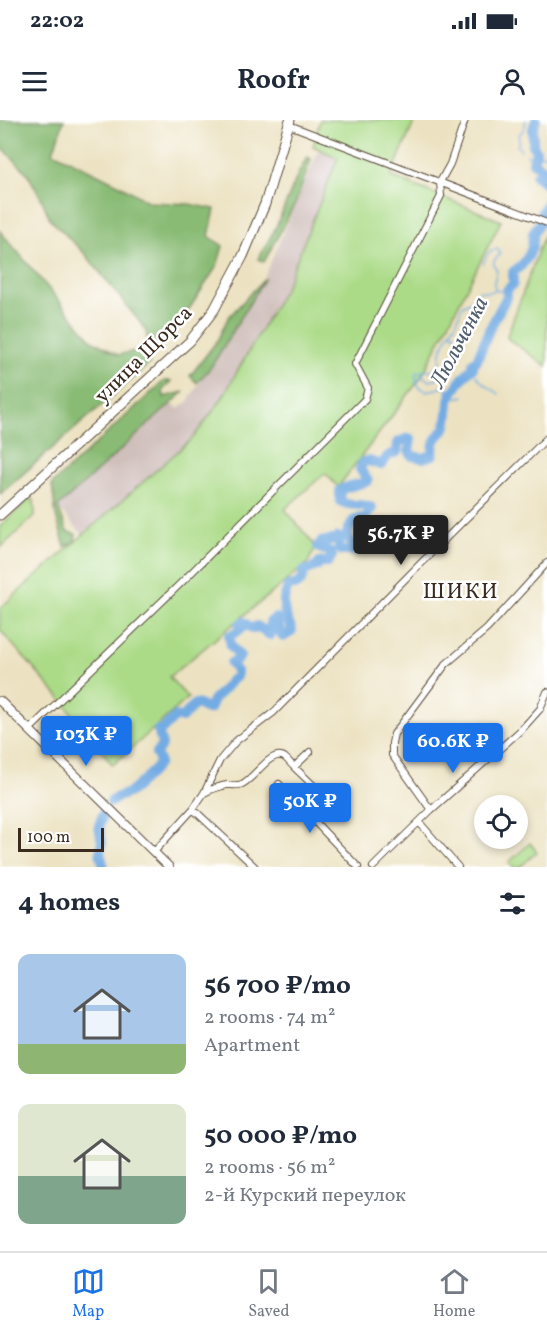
<!DOCTYPE html>
<html lang="en">
<head>
<meta charset="utf-8">
<style>
  body { margin:0; font-family:Vollkorn,serif; background:#f2f2f3; color:#1f2937; height:100vh; display:flex; flex-direction:column; font-size:22px; white-space:nowrap }
  * { box-sizing:border-box; margin:0 }
  p { font-size:20px; color:#747a83 }
  .icon { flex:none; width:33px; height:33px; fill:none; stroke:currentColor; stroke-width:2; stroke-linecap:round; stroke-linejoin:round }
  .map { position:relative; height:747px; overflow:hidden }
  .sheet { display:flex; flex-direction:column; background:#fff; flex:1 }
  .sheet>* { flex:none }
  .buttons { position:absolute; left:474px; top:675px; display:grid; gap:12px }
  .buttons a { display:grid; place-items:center; width:54px; height:54px; border-radius:50%; background:#fff; box-shadow:0 3px 9px #0003; font-size:30px }
  .scale { position:absolute; left:18px; bottom:15px; width:86px; box-sizing:border-box; padding-left:6px; border:3px solid #3b2a1e; border-top:0; font-size:16px; line-height:21px; white-space:nowrap; color:#3b2a1e; -webkit-text-stroke:4px #fff; paint-order:stroke }
  .price { position:absolute; translate:-50% -51px; padding:0 14px; border-radius:6px; background:#1a73e8; color:#fff; font-size:20px; line-height:39px; filter:drop-shadow(0 2px 3px #0008) }
  .price::after { content:''; position:absolute; left:50%; top:36px; width:18px; height:14px; margin-left:-9px; background:inherit; clip-path:polygon(0 0,100% 0,50% 100%) }
  .price.active { background:#222; color:#fff }
  ul { padding:0; list-style:none }
  li { display:flex; align-items:center; gap:18px; height:150px; padding:0 18px }
  li span { display:grid; place-items:center; flex:none; width:168px; height:120px; border-radius:12px; color:#555 }
  li>.icon { margin-inline-start:auto }
  span .icon { width:72px; height:72px; fill:#fffc; stroke-width:1 }
  li b { font-size:26px }
  h2 { display:flex; justify-content:space-between; align-items:center; height:72px; padding:0 18px; font-size:26px }
  .status { display:flex; justify-content:space-between; align-items:center; height:42px; padding:0 30px; background:#fff; direction:ltr }
  .status svg { height:16px; fill:currentColor }
  header { display:flex; justify-content:space-between; align-items:center; height:78px; padding:0 18px; background:#fff; font-size:27px; font-weight:700 }
  .menu { display:flex; justify-content:space-around; align-items:center; height:84px; border-top:2px solid #e0e1e3; background:#fff; font-size:16px; color:#747a83 }
  .menu a { display:grid; justify-items:center; gap:3px }
  .menu .active { color:#1a73e8 }
  .map>svg:first-child { display:block }
</style>
</head>
<body>
<div class="status"><b>22:02</b><svg viewBox="0 0 49 12"><path d="M0 12V9h3v3zM5 12V6h3v6zM10 12V3h3v9zM15 12V0h3v12zM26 1h20v11H26zM47 4h2v5h-2z"/></svg></div>
<header><svg class="icon" aria-label="menu" viewBox="0 0 24 24"><path d="M4 6h16M4 12h16M4 18h16"/></svg>Roofr<svg class="icon" aria-label="person" viewBox="0 0 24 24"><circle cx="12" cy="8" r="4"/><path d="M4 21q1-7 8-7t8 7"/></svg></header>
<div class="map">
<svg width="547" height="747" viewBox="0 0 547 747">
  <rect width="100%" height="100%" fill="#fff"/>
  <filter id="ink" filterUnits="userSpaceOnUse"><feTurbulence type="fractalNoise" baseFrequency=".0167" numOctaves="2"/><feDisplacementMap in="SourceGraphic" scale="12" xChannelSelector="R" yChannelSelector="G"/><feConvolveMatrix kernelMatrix="1 2 1 2 8 2 1 2 1" color-interpolation-filters="sRGB"/></filter>
  <filter id="wash" filterUnits="userSpaceOnUse"><feTurbulence type="fractalNoise" baseFrequency=".008" numOctaves="4" result="noise"/><feDisplacementMap in="SourceGraphic" scale="24" xChannelSelector="R" yChannelSelector="G"/><feGaussianBlur stdDeviation="1.35" result="paint"/><feColorMatrix in="noise" values="0 0 0 0 0 0 0 0 0 0 0 0 0 0 0 0 0 1.4 0 .05"/><feComposite in="paint" operator="in"/></filter>
  <g filter="url(#wash)">
    <rect width="100%" height="100%" fill="#ece2c1"/>
    <!-- industrial -->
    <path fill="#d0c0bc" d="M319,29L338,38L286,166L221,280L193,318L83,415L56,386L171,282L178,289L187,283L266,153Z"/>
    <!-- green -->
    <path fill="#acdb88" stroke="#748253" stroke-width="1.5" d="M320,0H415L391,56L501,101L422,256L417,263L338,367L325,353L285,389L316,427L307,444L169,557L188,578L113,645L63,582L0,510V488L193,318L221,280L286,166L338,38L313,26Z
      M547,107V246L508,219L507,216Z
      M30,379L34,380L35,396L0,428V406Z
      M530,723L537,732L520,747H513L509,742Z"/>
    <!-- forest -->
    <path fill="#89bb74" stroke="#627249" stroke-width="1.5" d="M0,0H64L53,32L120,65L149,82L189,84L215,89L209,116L223,126L217,146L184,197L162,226L154,227L147,220L146,211L139,201L86,135L50,99L41,78L27,53L0,25Z
      M307,37L311,39L296,82L264,142L258,139L276,107L298,54Z
      M0,111L92,220L118,235L143,229L150,243L0,374Z
      M265,158L211,247L197,263L190,256L217,221L228,198Z
      M164,261H171L163,270L164,277L184,272L58,387L67,412L76,414L75,421L65,427L56,396L52,364Z"/>
    <g fill="none" stroke-linecap="round" stroke-linejoin="round">
      <!-- stream -->
      <path stroke="#73ace3" stroke-width="1.5" d="M521,30L517,26L519,21V15L524,9L526,0
        M527,35L534,38L541,35H547
        M483,144L488,133L497,128L500,134C494,142 491,140 497,151L494,162L495,170L503,172L507,175
        M450,212L454,213L456,218
        M471,249L474,253
        M476,255L483,263L499,274
        M422,256C421,252 423,250 427,249L430,251L437,246L440,249
        M417,264L415,256L418,252H421
        M464,276C459,278 454,277 450,279L446,273L447,269L445,267L427,271L419,267L417,261L422,256L430,261L439,257C441,249 440,240 441,232C444,219 451,212 457,201C459,196 460,191 462,186L474,180L479,171C484,171 490,174 495,170"/>
      <!-- river -->
      <path stroke="#73ace3" stroke-width="10" d="M536,0L533,9V25L536,31L533,42L546,51L542,55L536,56L547,64
        M540,96L547,83
        M338,417L339,419V427L342,431H355L356,430L357,428L349,420L347,414C351,403 352,397 365,398L372,388C363,382 350,388 340,381V370C349,365 359,365 368,361L360,349L363,342L369,341L381,345L388,336L397,332L398,322L409,318L411,319L409,331L412,336L423,338L433,335C434,330 432,326 435,321C437,315 444,312 446,306C448,298 448,290 449,282C450,274 466,252 473,248V243L477,240L489,210L507,176V170L513,164V152L522,145L529,135L532,127L533,113L539,104
        M111,682C116,676 121,676 128,673C133,671 158,647 159,643C160,640 158,637 156,634L162,625L158,610H162L176,596L182,598L195,584C201,583 204,591 210,589C211,580 215,578 221,572C228,566 228,561 236,557L237,552L231,543L238,539L240,536L231,526L229,516L241,509L240,504L244,502L248,506L254,509L257,506C262,508 264,512 270,515L272,511L270,502L276,498C279,504 278,510 283,517L291,512L292,510C287,499 281,488 285,476C286,472 287,470 288,466L299,464L303,457V452L317,446L320,442H328L332,436L331,432L319,428L318,426L321,422L331,420
        M104,747L100,733L102,722L99,706L104,692"/>
    </g>
  </g>
  <g filter="url(#ink)">
    <g fill="none" stroke-linecap="round" stroke-linejoin="round">
      <defs>
        <path id="minor" d="M289,5L547,103
          M30,609L182,462L365,279L368,268L355,244L441,76L440,62L450,44L465,0
          M294,647L315,667
          M279,664L358,747
          M204,673C212,669 219,666 227,665C232,665 238,666 242,664C254,659 271,629 284,637C287,639 291,644 294,647L310,632
          M193,689L255,747
          M431,690L392,635V623L394,614L446,544L487,509L547,443
          M419,702L458,747
          M154,732L193,689L204,673L220,640L236,621L274,592L420,444L547,318
          M373,747L431,690L522,609L540,589L547,572"/>
        <path id="secondary" d="M0,581L169,747"/>
        <path id="primary" d="M0,395L190,221L214,190L243,136L265,84L290,0"/>
      </defs>
      <!-- minor casing -->
      <use href="#minor" stroke="#564636" stroke-width="8"/>
      <!-- secondary casing -->
      <use href="#secondary" stroke="#564636" stroke-width="10"/>
      <!-- primary casing -->
      <use href="#primary" stroke="#564636" stroke-width="11"/>
      <!-- minor -->
      <use href="#minor" stroke="#fff" stroke-width="6"/>
      <!-- secondary -->
      <use href="#secondary" stroke="#fff" stroke-width="8"/>
      <!-- primary -->
      <use href="#primary" stroke="#fff" stroke-width="9"/>
    </g>
  </g>
  <g text-anchor="middle" dominant-baseline="central" stroke-width="5" stroke-linejoin="round" paint-order="stroke">
    <!-- street labels -->
    <g font-size="21" fill="#3b2a1e" stroke="#fff">
      <text transform="translate(144 235) rotate(-45)">улица Щорса</text>
    </g>
    <!-- water labels -->
    <g font-size="22" font-style="italic" fill="#515e6d" stroke="#fff">
      <text transform="translate(460 223) rotate(-62)">Люльченка</text>
    </g>
    <!-- neighbourhood labels -->
    <g font-size="22" letter-spacing="1.5" fill="#3b2a1e" stroke="#fff">
      <text x="461" y="472">ШИКИ</text>
    </g>
  </g>
</svg>
<div class="buttons">
<a><svg class="icon" aria-label="locate" viewBox="0 0 24 24"><circle cx="12" cy="12" r="6"/><path d="M12 2v4M12 18v4M2 12h4M18 12h4"/></svg></a>
</div>
<div class="scale">100 m</div>
<b class="price active" style="left:401px;top:446px">56.7K ₽</b>
<b class="price" style="left:86px;top:647px">103K ₽</b>
<b class="price" style="left:453px;top:654px">60.6K ₽</b>
<b class="price" style="left:310px;top:714px">50K ₽</b>
</div>
<section class="sheet">
<h2>4 homes<svg class="icon" aria-label="filters" viewBox="0 0 24 24"><path d="M4 7h16M4 17h16"/><circle cx="9" cy="7" r="2"/><circle cx="15" cy="17" r="2"/></svg></h2>
<ul>
<li><span style="background:linear-gradient(#a9c7e8 75%,#8fb573 0)"><svg class="icon" aria-label="home" viewBox="0 0 24 24"><path d="M3 11l9-7 9 7M6 9v11h12V9"/></svg></span><div><b>56 700 ₽/mo</b><p>2 rooms · 74 m²</p><p>Apartment</p></div></li>
<li><span style="background:linear-gradient(#dfe7d0 60%,#7fa58c 0)"><svg class="icon" aria-label="home" viewBox="0 0 24 24"><path d="M3 11l9-7 9 7M6 9v11h12V9"/></svg></span><div><b>50 000 ₽/mo</b><p>2 rooms · 56 m²</p><p>2-й Курский переулок</p></div></li>
</ul>
</section>
<nav class="menu">
<a class="active"><svg class="icon" aria-label="map" viewBox="0 0 24 24"><path d="M3 6l6-2 6 2 6-2v14l-6 2-6-2-6 2zM9 4v14M15 6v14"/></svg>Map</a>
<a><svg class="icon" aria-label="saved" viewBox="0 0 24 24"><path d="M7 4h10v16l-5-4-5 4z"/></svg>Saved</a>
<a><svg class="icon" aria-label="home" viewBox="0 0 24 24"><path d="M3 11l9-7 9 7M6 9v11h12V9"/></svg>Home</a>
</nav>
</body>
</html>
